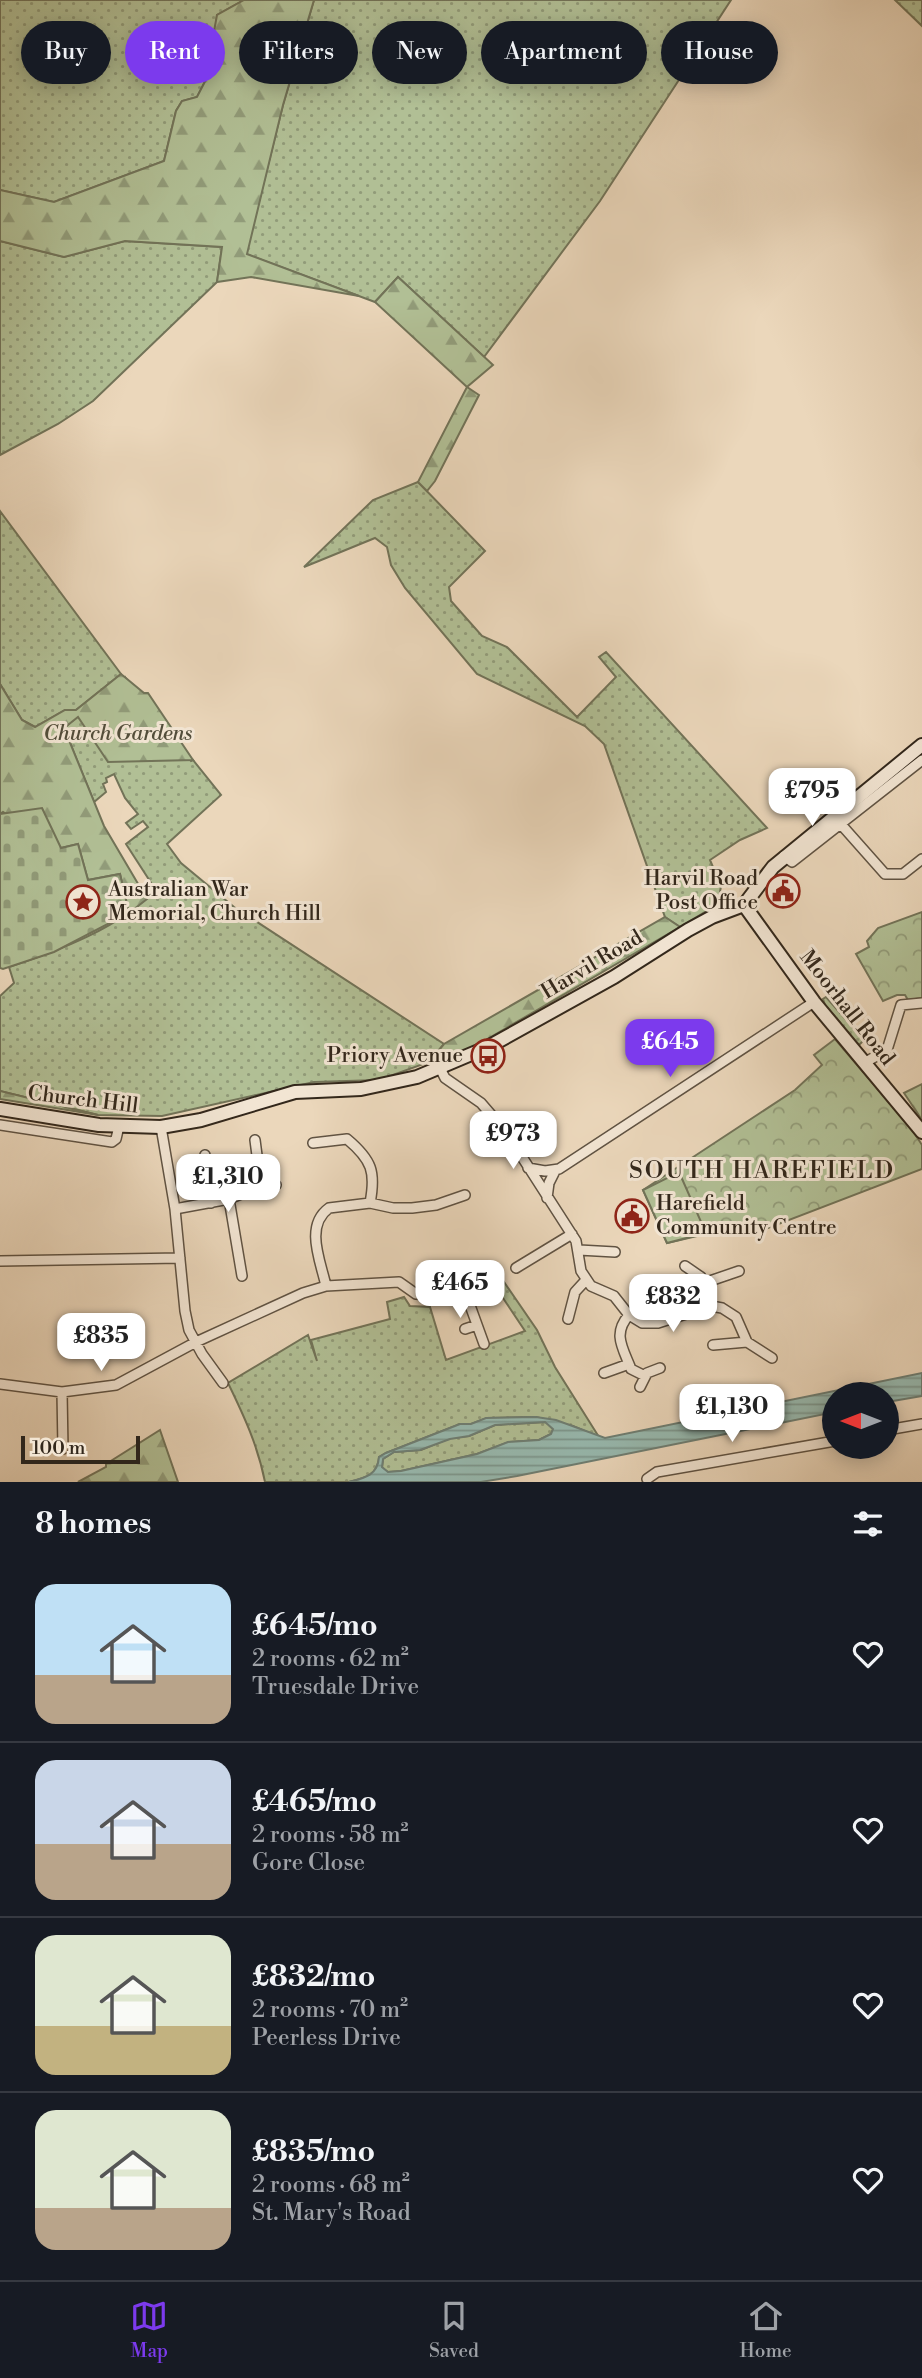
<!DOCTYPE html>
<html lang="en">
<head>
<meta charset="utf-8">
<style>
  body { margin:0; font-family:"Libre Bodoni",serif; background:#20242c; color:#f1f3f6; height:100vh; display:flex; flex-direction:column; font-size:26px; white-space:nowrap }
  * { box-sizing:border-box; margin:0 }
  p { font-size:23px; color:#9ea1a6 }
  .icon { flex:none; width:38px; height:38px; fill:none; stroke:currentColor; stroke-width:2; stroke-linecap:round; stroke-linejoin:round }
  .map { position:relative; height:1482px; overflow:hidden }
  .details { display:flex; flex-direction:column; background:#171b24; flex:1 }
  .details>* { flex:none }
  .hud { position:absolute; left:21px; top:21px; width:880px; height:63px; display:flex; gap:14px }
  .needle { width:46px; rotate:270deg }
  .fabs { position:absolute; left:822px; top:1382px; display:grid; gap:14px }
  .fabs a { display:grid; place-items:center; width:77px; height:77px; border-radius:50%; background:#171b24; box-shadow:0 4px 18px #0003; font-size:35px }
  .scale { position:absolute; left:21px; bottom:18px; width:119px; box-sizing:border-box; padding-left:7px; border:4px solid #32271b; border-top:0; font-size:19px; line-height:24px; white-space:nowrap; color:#32271b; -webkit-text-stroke:5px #f2e5d3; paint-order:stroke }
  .price { position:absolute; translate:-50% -60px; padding:0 16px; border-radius:14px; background:#fff; color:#222; font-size:23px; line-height:46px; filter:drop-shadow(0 2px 4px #0008) }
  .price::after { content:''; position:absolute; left:50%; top:42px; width:21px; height:16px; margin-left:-10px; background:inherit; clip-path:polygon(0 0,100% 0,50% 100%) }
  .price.on { background:#7c3aed; color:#fff }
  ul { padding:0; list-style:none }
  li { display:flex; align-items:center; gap:21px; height:175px; padding:0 35px }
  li+li { border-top:2px solid #363941 }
  li span { display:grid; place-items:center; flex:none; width:196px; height:140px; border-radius:21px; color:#555 }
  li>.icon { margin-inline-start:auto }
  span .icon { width:84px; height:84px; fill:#fffc; stroke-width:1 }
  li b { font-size:30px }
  h2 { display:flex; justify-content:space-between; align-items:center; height:84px; padding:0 35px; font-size:30px }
  .chip { padding:0 24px; border-radius:32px; background:#171b24; box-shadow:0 4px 18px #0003; font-size:24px; line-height:63px }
  .chip.on { background:#7c3aed; color:#fff }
  .dock { display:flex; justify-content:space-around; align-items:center; height:98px; border-top:2px solid #363941; background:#171b24; font-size:19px; color:#9ea1a6 }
  .dock a { display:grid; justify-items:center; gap:4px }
  .dock .on { color:#7c3aed }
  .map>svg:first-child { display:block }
</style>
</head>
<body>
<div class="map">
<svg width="922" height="1482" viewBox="0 0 922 1482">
  <defs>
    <pattern id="grass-dots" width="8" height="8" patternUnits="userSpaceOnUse" patternTransform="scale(1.75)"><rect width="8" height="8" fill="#b1bf95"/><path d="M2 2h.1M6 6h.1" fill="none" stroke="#919b79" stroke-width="1.8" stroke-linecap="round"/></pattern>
    <pattern id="forest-firs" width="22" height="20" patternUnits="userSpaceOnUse" patternTransform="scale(1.75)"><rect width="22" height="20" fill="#b1bf95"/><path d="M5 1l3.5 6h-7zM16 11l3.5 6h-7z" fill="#919b79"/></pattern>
    <pattern id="cemetery-stones" width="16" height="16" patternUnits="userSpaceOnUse" patternTransform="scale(1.75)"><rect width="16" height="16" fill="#b1bf95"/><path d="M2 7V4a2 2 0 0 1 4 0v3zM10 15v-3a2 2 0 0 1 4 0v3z" fill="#919b79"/></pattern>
    <pattern id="park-crowns" width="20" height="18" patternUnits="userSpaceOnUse" patternTransform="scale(1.75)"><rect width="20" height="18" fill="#b1bf95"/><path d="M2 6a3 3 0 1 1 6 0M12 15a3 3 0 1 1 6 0" fill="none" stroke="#919b79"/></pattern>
    <pattern id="water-rules" width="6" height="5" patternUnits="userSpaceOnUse" patternTransform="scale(1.75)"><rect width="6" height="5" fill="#98bab0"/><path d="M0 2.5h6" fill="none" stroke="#7d978e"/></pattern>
  </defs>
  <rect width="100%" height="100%" fill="#ebd7bb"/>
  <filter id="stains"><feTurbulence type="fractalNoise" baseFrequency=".00286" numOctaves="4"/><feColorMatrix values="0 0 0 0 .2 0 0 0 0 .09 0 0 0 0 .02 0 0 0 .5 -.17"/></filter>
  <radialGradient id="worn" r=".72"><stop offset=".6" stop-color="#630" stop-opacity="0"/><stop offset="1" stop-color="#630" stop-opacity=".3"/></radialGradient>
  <!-- grass -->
  <path fill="url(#grass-dots)" stroke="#727358" stroke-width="2" d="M0,0H244L217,15L211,70L197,97L182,101L176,111L164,161L54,202L0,190Z
    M314,0H731L600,201L484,357L398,277L375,302L246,254L283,105Z
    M895,0H922V26Z
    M0,241L64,257L125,241L222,247L217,282L118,377L93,401L58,424L0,455Z
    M418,482L485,551L449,587L451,601L482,636L507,647L577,717L616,677L599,657L606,652L767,828L740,840L710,860L721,886L718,904L680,927L665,917L604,744L585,726L477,674L405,588L391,565L387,547L375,538L304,567L373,500Z
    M0,511L121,674L76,710H65L35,727L22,720L0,684Z
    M125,677L191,761L193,760L221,795L167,844L181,863L234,907L444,1044L429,1062L379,1080L314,1082L162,1116L98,1115L0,1091V996L14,983L9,967C55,952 123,927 155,889L126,844L148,827L143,821L131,829L126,823L138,814L125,798L114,774L106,778L107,782L103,784L106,792L94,802L64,728Z
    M826,997L864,1040L859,1045L825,1005L823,999Z
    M502,1279L537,1330L555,1367L599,1437L573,1426L536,1417L487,1418L471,1424H460L386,1453L379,1457C378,1475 365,1478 349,1482H265C258,1446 244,1416 228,1383L308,1335L317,1361L311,1340L390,1319L387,1302L404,1297L410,1306L430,1307L446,1360L525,1331L495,1286L493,1282Z
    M546,1422L553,1429L551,1434L539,1440L509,1442L477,1454L401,1471L388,1472L382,1468L383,1459L394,1452L421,1450L450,1438L469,1436L495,1425Z"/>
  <!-- forest -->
  <path fill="url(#forest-firs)" stroke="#727358" stroke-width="2" d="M244,0H314L283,105L247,254L359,296L251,277L217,282L222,247L125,241L64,257L0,241V190L54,202L164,161L176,111L182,101L197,97L211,70L208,64L217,15Z
    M398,277L493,365L467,387L479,395L435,481L427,491L418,482L467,387L375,302Z
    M121,674L144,693H148L193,760L108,762L78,717L64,728L104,826L147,899L129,913L120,874L88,880L78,844L61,848L3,812L0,814V684L22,720L35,727L65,710H76Z
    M665,917L680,927L453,1059L445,1057L429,1062L444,1044Z
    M922,1084V1120L904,1093Z
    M0,1091L98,1115L0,1099Z
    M160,1430L178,1482H78L106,1467V1464Z"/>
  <!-- cemetery -->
  <path fill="url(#cemetery-stones)" stroke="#727358" stroke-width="2" d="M42,808L61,848L78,844L88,880L120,874L129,913L54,952L3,969L0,968V814Z"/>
  <!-- park -->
  <path fill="url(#park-crowns)" stroke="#727358" stroke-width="2" d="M922,912V998L908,1000L905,995H897L883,1001L856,954L869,947L867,941L878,928Z
    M835,1039L911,1128L922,1145V1169L763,1230L748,1224L667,1243L643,1190L795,1090L822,1065L814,1055Z"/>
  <!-- pitch -->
  <path fill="#b1bf95" stroke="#727358" stroke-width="2" d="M679,1172L706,1233L667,1243L643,1190Z"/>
  <!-- water -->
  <path fill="url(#water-rules)" stroke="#6f7f74" stroke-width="2" fill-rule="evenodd" d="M922,1373V1396L887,1402V1395H835V1412L517,1476L481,1482H349C365,1478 378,1475 379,1457L386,1453L460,1424H471L486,1418L536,1417L556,1420L605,1438ZM545,1422L553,1429L551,1434L539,1440L508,1442L477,1454L401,1471L388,1472L382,1467L383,1459L394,1452L420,1450L450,1439L469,1436L495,1425Z"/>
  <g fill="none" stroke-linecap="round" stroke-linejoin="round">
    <defs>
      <path id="street" d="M838,821L885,874H903L922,859
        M784,856L792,862L922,760
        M864,1063L887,1050L901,1005L922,1003
        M440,1068L445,1078L481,1103L506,1132L576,1241L581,1271L591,1286L614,1296L629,1315L642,1323H658L711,1306L722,1308L736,1317L747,1342L772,1358
        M0,1125L112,1142L116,1139L119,1126
        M161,1127L175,1209L185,1311L189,1330L202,1354L223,1383
        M255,1140L261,1186
        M313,1143L347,1139C372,1160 376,1172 370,1203
        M205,1155L211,1203
        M528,1168L545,1171L559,1169L814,1002
        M547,1198L549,1183L555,1171
        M229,1199L242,1276
        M175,1209L229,1199L261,1186L276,1185
        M579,1250L615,1252
        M0,1261L180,1258
        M685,1266L701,1277L704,1283
        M516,1268L572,1234
        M326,1286C321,1262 304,1226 329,1208L370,1203L393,1208H412L436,1205L465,1195
        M463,1286L484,1344
        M711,1306L704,1283L739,1271
        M629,1315C612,1334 623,1348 631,1369L645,1376
        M568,1319L575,1292L586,1280
        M465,1329L477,1325
        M713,1345L747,1342
        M604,1373L629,1364
        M0,1384L62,1392L116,1385L196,1342L303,1293L326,1286L399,1282L416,1294L427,1295L495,1277
        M640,1387L647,1373L660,1368
        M62,1392L63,1449
        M887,1430L922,1424
        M647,1479L657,1472L835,1441"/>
      <path id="secondary" d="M744,905L814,1002L922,1132
        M0,1109L99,1125L161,1127L201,1120L295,1092L361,1089L417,1077L488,1047L614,977L688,930L712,917L744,905L773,867L922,745"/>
    </defs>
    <!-- street casing -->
    <use href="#street" stroke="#605343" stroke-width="12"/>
    <!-- secondary casing -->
    <use href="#secondary" stroke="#32271b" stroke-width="16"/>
    <!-- street -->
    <use href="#street" stroke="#f2e5d3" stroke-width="9"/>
    <!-- secondary -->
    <use href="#secondary" stroke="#f2e5d3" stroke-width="12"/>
  </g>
  <!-- icons -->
  <defs>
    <symbol id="civic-ring" viewBox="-11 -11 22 22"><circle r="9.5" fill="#f2e5d3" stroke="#8f2418" stroke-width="1.5"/><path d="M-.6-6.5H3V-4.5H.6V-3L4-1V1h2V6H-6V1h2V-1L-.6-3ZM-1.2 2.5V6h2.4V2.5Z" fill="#8f2418"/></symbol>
    <symbol id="sight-ring" viewBox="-11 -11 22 22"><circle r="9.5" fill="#f2e5d3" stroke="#8f2418" stroke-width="1.5"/><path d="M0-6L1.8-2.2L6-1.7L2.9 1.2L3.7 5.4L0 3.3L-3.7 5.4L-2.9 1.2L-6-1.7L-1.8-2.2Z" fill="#8f2418"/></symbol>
    <symbol id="bus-ring" viewBox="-11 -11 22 22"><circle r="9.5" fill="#f2e5d3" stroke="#8f2418" stroke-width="1.5"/><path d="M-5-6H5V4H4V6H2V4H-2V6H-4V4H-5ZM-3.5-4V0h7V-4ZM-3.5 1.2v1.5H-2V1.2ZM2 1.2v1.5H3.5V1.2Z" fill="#8f2418"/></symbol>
  </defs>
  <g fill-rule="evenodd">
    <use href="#civic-ring" x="764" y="872" width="38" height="38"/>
    <use href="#sight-ring" x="64" y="883" width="38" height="38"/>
    <use href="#bus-ring" x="469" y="1037" width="38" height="38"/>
    <use href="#civic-ring" x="613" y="1197" width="38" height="38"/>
  </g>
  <g text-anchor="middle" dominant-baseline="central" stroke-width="6" stroke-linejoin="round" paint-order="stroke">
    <!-- park labels -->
    <g font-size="21" font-style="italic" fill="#524d3a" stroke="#f2e5d3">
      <text x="118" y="734">Church Gardens</text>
    </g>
    <!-- poi labels -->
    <g font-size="21" fill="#32271b" stroke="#f2e5d3" text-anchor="end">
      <text x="758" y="879">Harvil Road<tspan x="758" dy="24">Post Office</tspan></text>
      <text x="108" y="890" text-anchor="start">Australian War<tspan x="108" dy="24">Memorial, Church Hill</tspan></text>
      <text x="463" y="1056">Priory Avenue</text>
      <text x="656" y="1204" text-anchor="start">Harefield<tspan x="656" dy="24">Community Centre</tspan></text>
    </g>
    <!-- street labels -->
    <g font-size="21" fill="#32271b" stroke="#f2e5d3">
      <text transform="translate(592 965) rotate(-31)">Harvil Road</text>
      <text transform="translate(847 1008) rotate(52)">Moorhall Road</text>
      <text transform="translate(83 1100) rotate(7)">Church Hill</text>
    </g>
    <!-- quarter labels -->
    <g font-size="24" letter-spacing="2" fill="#32271b" stroke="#f2e5d3">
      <text x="762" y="1171">SOUTH HAREFIELD</text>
    </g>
  </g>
  <rect width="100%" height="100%" filter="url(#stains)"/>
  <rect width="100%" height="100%" fill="url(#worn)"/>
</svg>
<div class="fabs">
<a><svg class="needle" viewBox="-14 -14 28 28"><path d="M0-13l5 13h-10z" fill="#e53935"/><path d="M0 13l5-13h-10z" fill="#9ea1a6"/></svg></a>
</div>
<div class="scale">100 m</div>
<b class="price" style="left:812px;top:828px">£795</b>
<b class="price on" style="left:670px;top:1079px">£645</b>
<b class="price" style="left:513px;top:1171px">£973</b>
<b class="price" style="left:228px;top:1214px">£1,310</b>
<b class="price" style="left:460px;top:1320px">£465</b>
<b class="price" style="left:673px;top:1334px">£832</b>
<b class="price" style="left:101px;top:1373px">£835</b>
<b class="price" style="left:732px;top:1444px">£1,130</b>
<div class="hud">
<a class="chip">Buy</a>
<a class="chip on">Rent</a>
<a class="chip">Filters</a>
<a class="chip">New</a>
<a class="chip">Apartment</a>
<a class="chip">House</a>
</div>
</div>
<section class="details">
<h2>8 homes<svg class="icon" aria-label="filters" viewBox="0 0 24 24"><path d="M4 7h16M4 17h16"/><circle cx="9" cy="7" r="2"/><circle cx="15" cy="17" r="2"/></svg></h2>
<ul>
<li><span style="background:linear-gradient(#bfe0f5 65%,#b9a48a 0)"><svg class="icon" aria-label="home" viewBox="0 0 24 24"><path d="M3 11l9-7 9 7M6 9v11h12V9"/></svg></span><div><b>£645/mo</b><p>2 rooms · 62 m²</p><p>Truesdale Drive</p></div><svg class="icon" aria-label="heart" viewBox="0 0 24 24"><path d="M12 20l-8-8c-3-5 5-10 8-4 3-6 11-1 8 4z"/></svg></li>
<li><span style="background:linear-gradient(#c9d6e8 60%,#b9a48a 0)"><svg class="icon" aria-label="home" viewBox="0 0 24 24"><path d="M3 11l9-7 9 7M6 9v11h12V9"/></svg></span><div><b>£465/mo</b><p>2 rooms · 58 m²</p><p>Gore Close</p></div><svg class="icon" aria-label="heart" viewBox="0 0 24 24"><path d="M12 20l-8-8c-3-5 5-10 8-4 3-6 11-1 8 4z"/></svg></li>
<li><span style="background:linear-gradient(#dfe7d0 65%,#c2b280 0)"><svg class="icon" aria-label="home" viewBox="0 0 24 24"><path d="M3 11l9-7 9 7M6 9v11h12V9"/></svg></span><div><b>£832/mo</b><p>2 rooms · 70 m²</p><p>Peerless Drive</p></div><svg class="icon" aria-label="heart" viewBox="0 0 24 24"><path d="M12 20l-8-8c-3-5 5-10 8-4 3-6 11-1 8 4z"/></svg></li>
<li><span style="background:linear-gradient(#dfe7d0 70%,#b9a48a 0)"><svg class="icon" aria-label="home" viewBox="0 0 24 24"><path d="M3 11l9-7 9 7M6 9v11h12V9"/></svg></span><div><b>£835/mo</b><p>2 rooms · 68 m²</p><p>St. Mary's Road</p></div><svg class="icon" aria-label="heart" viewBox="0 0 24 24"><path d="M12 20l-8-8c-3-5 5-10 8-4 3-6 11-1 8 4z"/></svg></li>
</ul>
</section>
<nav class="dock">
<a class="on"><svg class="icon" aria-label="map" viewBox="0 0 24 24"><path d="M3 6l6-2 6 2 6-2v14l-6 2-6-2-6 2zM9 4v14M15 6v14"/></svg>Map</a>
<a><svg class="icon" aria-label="saved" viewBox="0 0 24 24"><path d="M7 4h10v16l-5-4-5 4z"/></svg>Saved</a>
<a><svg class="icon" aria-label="home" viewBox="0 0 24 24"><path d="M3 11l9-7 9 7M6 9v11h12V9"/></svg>Home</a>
</nav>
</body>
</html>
